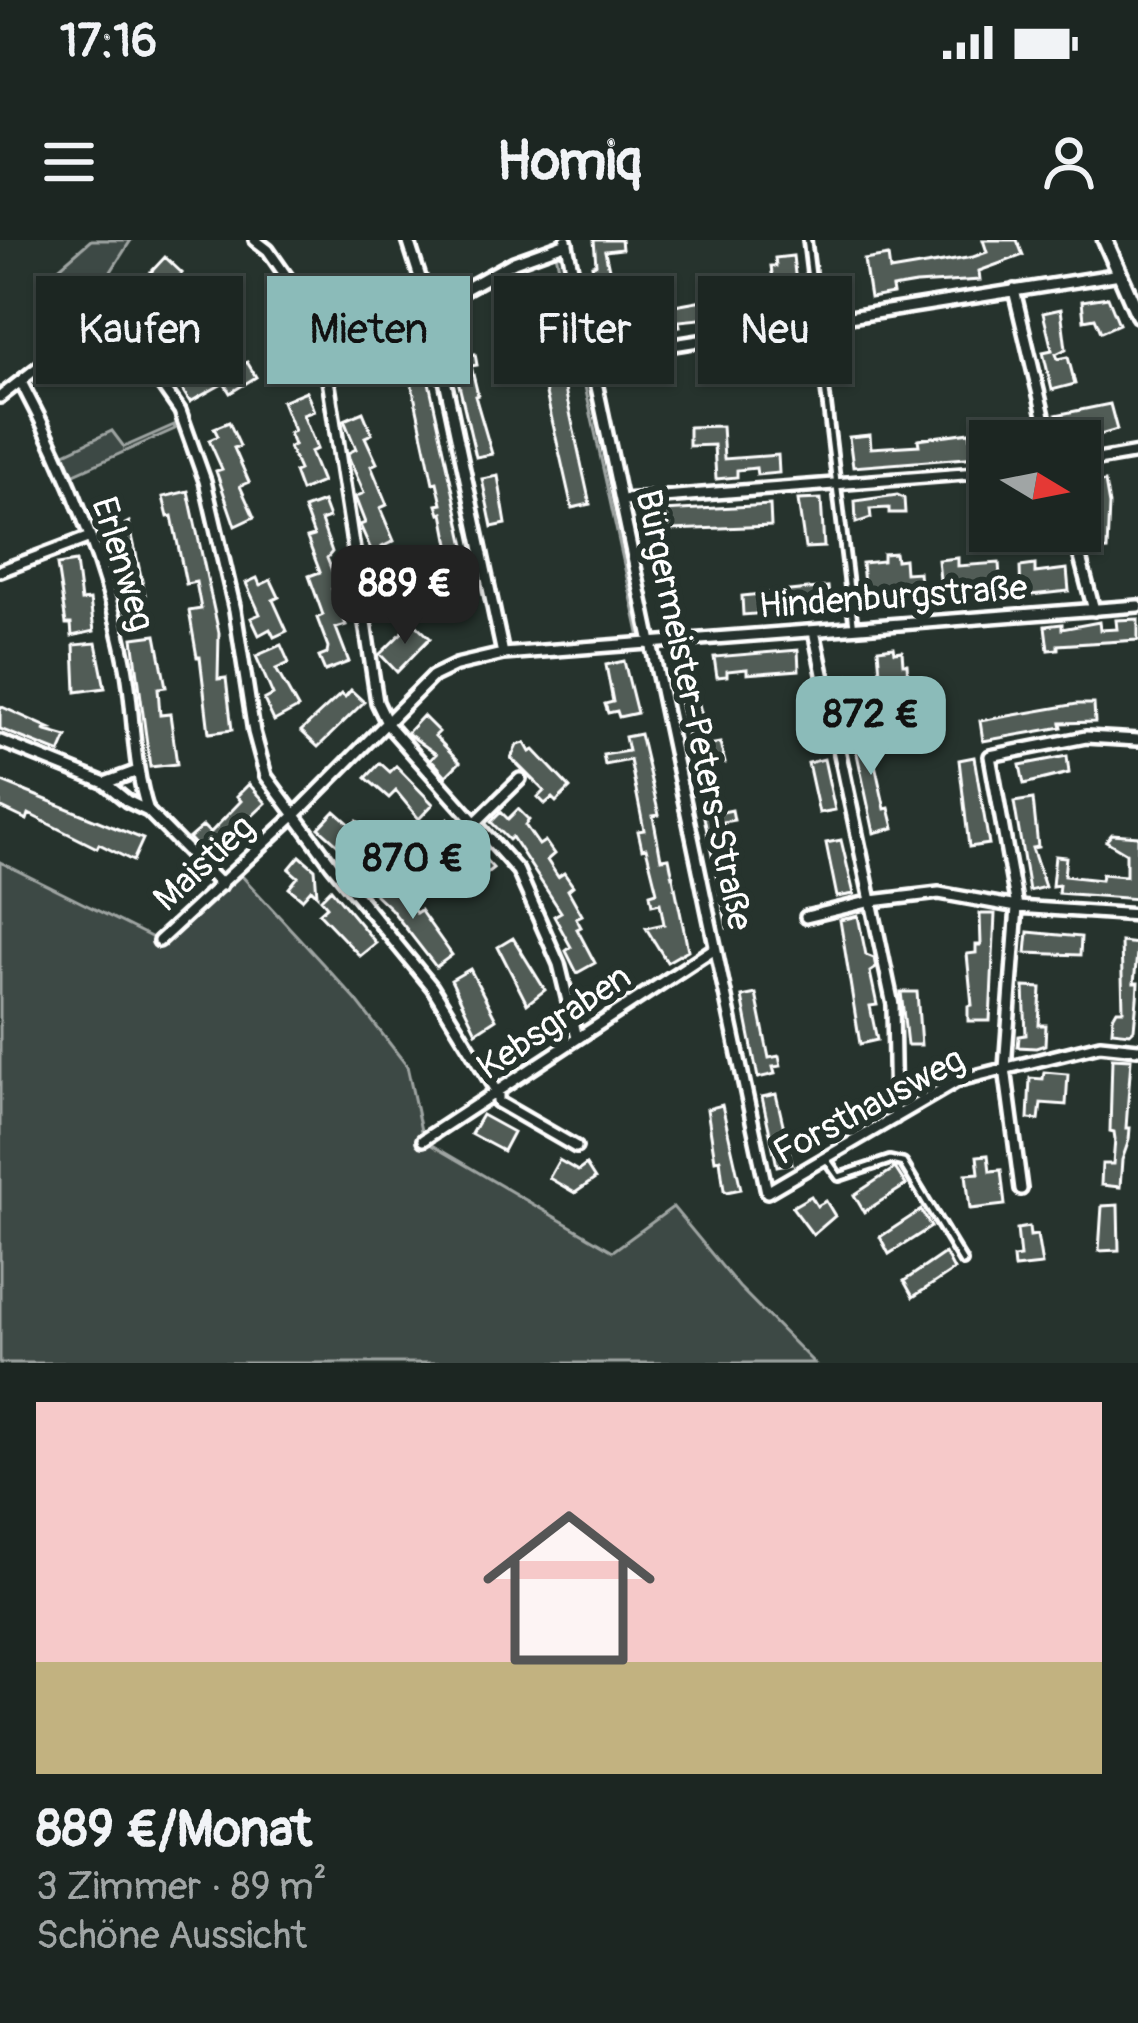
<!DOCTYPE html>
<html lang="de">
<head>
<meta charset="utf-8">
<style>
  body { margin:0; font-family:Pangolin,sans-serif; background:#252e2a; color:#f1f3f6; height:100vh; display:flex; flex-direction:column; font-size:45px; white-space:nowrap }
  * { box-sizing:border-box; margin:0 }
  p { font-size:39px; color:#a0a5a5 }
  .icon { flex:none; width:66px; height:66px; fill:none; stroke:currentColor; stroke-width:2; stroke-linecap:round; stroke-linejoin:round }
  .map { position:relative; height:1123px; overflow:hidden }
  .sheet { display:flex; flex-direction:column; background:#1c2622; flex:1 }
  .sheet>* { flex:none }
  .top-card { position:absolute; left:36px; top:36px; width:1068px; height:108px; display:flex; gap:24px }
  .needle { width:78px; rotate:100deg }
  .controls { position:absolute; left:969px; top:180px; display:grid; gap:24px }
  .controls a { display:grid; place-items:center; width:132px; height:132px; border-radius:0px; background:#1c2622; box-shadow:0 3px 9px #0004,0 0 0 3px #3a4340; font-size:60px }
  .price { position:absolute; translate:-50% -102px; padding:0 27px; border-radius:24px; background:#8bbbb9; color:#111; font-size:39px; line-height:78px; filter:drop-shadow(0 3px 6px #0008) }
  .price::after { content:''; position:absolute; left:50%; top:72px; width:36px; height:27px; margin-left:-18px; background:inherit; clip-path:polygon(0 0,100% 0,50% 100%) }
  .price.on { background:#222; color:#fff }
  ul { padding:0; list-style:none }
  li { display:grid; align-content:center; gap:24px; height:636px; padding:0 36px }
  li span { display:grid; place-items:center; height:372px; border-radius:0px; color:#555 }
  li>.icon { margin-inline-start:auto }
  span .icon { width:216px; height:216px; fill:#fffc; stroke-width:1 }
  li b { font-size:51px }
  .tag { padding:0 42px; border-radius:0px; background:#1c2622; box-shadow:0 3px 9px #0004,0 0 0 3px #3a4340; font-size:42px; line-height:108px }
  .tag.on { background:#8bbbb9; color:#111 }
  .status { display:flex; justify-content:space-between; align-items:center; height:84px; padding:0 60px; background:#1c2622; direction:ltr }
  .status svg { height:33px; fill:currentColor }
  header { display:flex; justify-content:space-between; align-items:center; height:156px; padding:0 36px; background:#1c2622; font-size:54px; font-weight:700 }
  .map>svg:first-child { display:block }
</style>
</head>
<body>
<div class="status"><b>17:16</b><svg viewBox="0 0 49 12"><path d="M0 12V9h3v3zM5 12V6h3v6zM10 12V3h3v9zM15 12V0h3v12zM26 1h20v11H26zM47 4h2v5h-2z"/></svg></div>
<header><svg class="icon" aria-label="menu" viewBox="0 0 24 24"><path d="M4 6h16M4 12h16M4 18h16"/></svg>Homiq<svg class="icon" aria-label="person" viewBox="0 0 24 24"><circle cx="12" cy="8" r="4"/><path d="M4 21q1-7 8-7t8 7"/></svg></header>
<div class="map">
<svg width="1138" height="1123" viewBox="0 0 1138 1123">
  <rect width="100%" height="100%" fill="#26332d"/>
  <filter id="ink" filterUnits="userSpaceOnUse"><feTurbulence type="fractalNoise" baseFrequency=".00833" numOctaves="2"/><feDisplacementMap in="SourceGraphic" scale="24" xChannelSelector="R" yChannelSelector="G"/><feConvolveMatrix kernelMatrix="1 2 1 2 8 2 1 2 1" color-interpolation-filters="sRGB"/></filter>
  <g filter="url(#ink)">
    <!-- green -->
    <path fill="#3e4944" stroke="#9ea4a2" stroke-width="3" d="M91,0H131L91,63L47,38Z
      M556,14L565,16L566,39L642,393H639Z
      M174,185L175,189L72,235L63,214L112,191L124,207Z
      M0,622L159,701L221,645L240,634L356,760L407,826L423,900L613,1011L673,967L739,1047L814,1123H0Z"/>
    <!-- building -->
    <path fill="#515c57" stroke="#fff" stroke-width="3" d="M594,0H621L622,9L605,11L612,43L596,46L592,25L596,24Z
      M983,0H1017L1023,15L979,31L980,40L916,44L892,48L893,54L870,58L864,20L888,16L890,31L973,17L987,12Z
      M793,16L798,61L776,63L771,26H776L775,18Z
      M165,17L182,33L162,54L153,45L123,79L109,66L131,41L137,47Z
      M542,44L555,96L549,100L552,116L537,119L534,103L528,102L522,48Z
      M327,47L329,51L338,47L345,61L339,64L350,96L336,101L324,68L319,70L311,55Z
      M748,47L751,74L679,81L680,86L661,89L658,68L725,56L724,51Z
      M1108,57L1119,84L1101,92L1095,78L1084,80L1082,61Z
      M284,63L307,123L292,129L280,95L274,98L267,85L276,81L271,70Z
      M1061,69L1066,109L1056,114L1058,119L1068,117L1075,144L1052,150L1043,112L1052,110L1043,73Z
      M418,92L474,347L458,351L443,273L440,274L437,265L442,264L437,242L433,243L411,141L406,105L401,106L399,96Z
      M466,108L467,115L475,114L477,125L471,126L478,155L475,156L492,214L476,217L451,111Z
      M247,122L256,137L230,153L224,143L190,162L180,146L204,133L207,137L231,123L235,130Z
      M564,145L590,264L572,268L545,149Z
      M306,151L314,171L303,175L317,209L310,212L322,242L301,251L294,232L299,230L289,207L294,205L289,193L294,191L282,161Z
      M1110,164L1117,190L1090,198L1088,192L1062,199L1056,175Z
      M363,172L372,194L365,197L377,223L371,226L387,265L380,268L394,301L382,307L406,372L395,377L393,373L384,377L366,328L376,321L360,285L365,283L355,257L364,253L349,218L348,213L356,209L344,180Z
      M229,182L240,206L234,208L249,242L240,246L254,277L235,286L216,231L222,229L209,200L218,196L214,188Z
      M722,186L724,219L778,215L779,233L757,235L756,228L737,230V237L716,239L714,205L689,206V187Z
      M970,192L971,200L990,198V216L853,227L849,197L870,195L871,208L919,205L918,199Z
      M498,236L506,284L492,287L482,239Z
      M1105,242L1109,265L1107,310L1091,311L1084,268L1091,266L1087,245Z
      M188,251L219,393L218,439L226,438L232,490L209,493L200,417H197L189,371L201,369L196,342L186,344L172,276L168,277L163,257Z
      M897,255L904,258L905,273H889V268L870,269L871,278L856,283L855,261Z
      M821,259L824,307L805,308L798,260Z
      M323,262L329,278L321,281L332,312L327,318L338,346L332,349L346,385L336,388L349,422L325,431L319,417L327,414L328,407L317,378L323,375L309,336L320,332L307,298L314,296L304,269Z
      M770,265L771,286L646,291L645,272Z
      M129,282L150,377L129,382L124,364L132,362L126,342L119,345L103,296Z
      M895,313L896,320L904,319L905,333L919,332L921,358L866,366L862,323L883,321V314Z
      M958,318V326L999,323L1001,352L942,360L938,320Z
      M76,322L81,361L90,360L94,391L72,396L71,384H66L57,325Z
      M1035,325V333L1067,329L1069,351L1021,356L1020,327Z
      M257,338L260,345L271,340L279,357L273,360L287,391L274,397L270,389L259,395L251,378L260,374L246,343Z
      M828,347L830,368L743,375L742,356Z
      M1138,379V400L1058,405V409L1048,410L1045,386L1062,384V389L1099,382L1100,390L1117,389L1116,380Z
      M413,382L430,398L397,432L380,414Z
      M156,395L166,447L158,448L160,475L170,474L177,524L150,527L133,398Z
      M96,403L105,448L76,452L74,405Z
      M281,405L289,423L276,429L298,468L274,481L264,460L273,455L256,416Z
      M894,407L895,412L902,411L903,424H907L909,453L853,456L851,435L880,432L878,409Z
      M798,410L799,430L747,434V429L727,431V436L717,437L714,417Z
      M687,415L709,505L720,503L725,523L709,526L718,573L732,570L734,580L723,582L724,590H721L744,684L727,688L671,418Z
      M624,421L637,473L619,477L617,471L608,473L605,464L613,462L606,425Z
      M351,450L364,462L318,507L301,491L341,454L345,457Z
      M1077,464H1094L1095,482L1061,483L1062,487L983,501L980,481Z
      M0,466L51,489L43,490L67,497L60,513L0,489Z
      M864,475L885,569L889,568L894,588L874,593L856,509L861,508L849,478Z
      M423,476L439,492L435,496L460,522L446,536L431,519L436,514L407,493Z
      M640,494L659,575L653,576L661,619L669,618L688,710L667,722L646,688L664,684L660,663L652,665L650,654L657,652L646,608L642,609L638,591L644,590L630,520L605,525L603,515L628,511L625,497Z
      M525,503L530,512L534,510L570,548L556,562L552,558L545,564L538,557L544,551L511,518L517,505Z
      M1067,516L1069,533L1024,544L1020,525Z
      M974,517L989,604L969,607L959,520Z
      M824,519L835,570L819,573L808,523Z
      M380,523L390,532L396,526L433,564L419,579L396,551L389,558L366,538Z
      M0,541L143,599L133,621L99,604L97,608L29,574L27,580L0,567Z
      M249,544L266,563L208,618L189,598L203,586L210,593L241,561L237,556Z
      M1033,559L1038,607L1032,608L1045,647L1029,651L1014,562Z
      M518,569L529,580L525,585L539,605L545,601L554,614L547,620L558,637L564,633L573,646L568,650L582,675L576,678L581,687L577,689L595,723L577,733L566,711L571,707L554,676L561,672L512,597L509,600L491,582L501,572L508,579Z
      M335,571L352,586L357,581L364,587L352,600L374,626L362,636L348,621L352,617L319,588Z
      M448,579L493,628L478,640L454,610L450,614L432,594Z
      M1112,594L1138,596V659L1058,653L1059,645L1052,646L1055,616L1066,617L1064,636L1101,640L1102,634L1126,636V613L1106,601Z
      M841,600L854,654L837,657L826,603Z
      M300,616L315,629L317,655L311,649L302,659L289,648L298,637L289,629Z
      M387,636L416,673L420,670L452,715L436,727L391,669L372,651Z
      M331,649L376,703L360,716L319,673L327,666L321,659Z
      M980,674H995L990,781H968V766L972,765L967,714L976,713V705H981Z
      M858,676L866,715L874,718L876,728L870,732L877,765L870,766L877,800L860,804L840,680Z
      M1028,692L1081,697L1080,715L1026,713Z
      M513,698L545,750L527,764L498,707Z
      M1121,702L1138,704L1134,743H1138L1137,759L1134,789L1130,793L1112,791L1113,777L1117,770H1123Z
      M470,729L496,779L476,792L451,740Z
      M1024,747L1041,748L1039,785H1046L1045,805L1036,808L1018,807L1019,796L1026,795Z
      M901,752H917L921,805H907Z
      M756,754L769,818L779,816L781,826L773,827L775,834L758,838L742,757Z
      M1112,818L1131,819L1126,888H1130L1129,900L1122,920L1120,947L1101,945L1102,924H1113L1115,899L1114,892L1110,891Z
      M1044,832L1068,834L1066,865L1041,863L1039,880L1028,879L1030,838L1043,839Z
      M776,854L792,923L777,926L762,857Z
      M722,865L741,949L727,952L724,950L720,919L715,920L707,869Z
      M482,875L513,892L503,911L471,894Z
      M988,915L990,931L1001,930L1005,965L970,969L966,934L979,933L977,916Z
      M559,920L578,931L586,925L595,939L575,953L549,938Z
      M895,928L906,945L864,972L854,955Z
      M811,956L817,966L826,961L835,976L813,995L792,967Z
      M1118,965L1119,1010L1099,1011L1102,966Z
      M921,970L931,987L889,1014L880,997Z
      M1029,987L1030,996L1037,995L1042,1025L1014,1028L1013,1018L1020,1017L1017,989Z
      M945,1013L954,1030L913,1057L904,1041Z"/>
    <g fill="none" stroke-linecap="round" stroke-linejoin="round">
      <defs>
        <path id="service" d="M807,0L854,388
          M827,920L839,937L890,920L903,923L963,1022"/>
        <path id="minor" d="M255,0L268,10L300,56L326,126L377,462L388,485L518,631L559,724L577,798
          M408,0L430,69L503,414
          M566,0L767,952L959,840L1100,805L1138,809
          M1014,50L1050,201
          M592,118L1120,34
          M326,126L514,22L567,3
          M21,142C68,231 107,326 126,426C135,476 132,523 148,571
          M0,157L91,86H111L140,114L180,171L205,241L235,370L254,492L266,536L331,624L432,747L498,854V862L576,907
          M1080,223L1138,213
          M624,260L990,232
          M1073,291L1094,370
          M0,331L90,297
          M814,391L893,765L895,878
          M0,501L105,543L127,561L148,571L221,645
          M105,543L135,532
          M476,582L520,539
          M806,677L872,661L939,653L1017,667L1138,675
          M159,701L294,576L433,436L456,425L503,414L1138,366
          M423,900L715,708
          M1021,949L1005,828L1017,667L990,516L1086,497L1138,500"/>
        <path id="tertiary" d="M1105,0L1138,75"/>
      </defs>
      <!-- service casing -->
      <use href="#service" stroke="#fff" stroke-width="14"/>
      <!-- minor casing -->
      <use href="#minor" stroke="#fff" stroke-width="18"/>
      <!-- tertiary casing -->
      <use href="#tertiary" stroke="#fff" stroke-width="21"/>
      <!-- service -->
      <use href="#service" stroke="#26332d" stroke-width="4.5"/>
      <!-- minor -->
      <use href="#minor" stroke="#26332d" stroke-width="9"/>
      <!-- tertiary -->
      <use href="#tertiary" stroke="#26332d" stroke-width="12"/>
    </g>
  </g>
  <g text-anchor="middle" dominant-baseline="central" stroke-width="12" stroke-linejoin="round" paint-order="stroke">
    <!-- street labels -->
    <g font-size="36" fill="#fff" stroke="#26332d">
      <text transform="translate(123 324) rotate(73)">Erlenweg</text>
      <text transform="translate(893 357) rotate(-4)">Hindenburgstraße</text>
      <text transform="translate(694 470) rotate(78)">Bürgermeister-Peters-Straße</text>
      <text transform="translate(204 623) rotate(-43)">Maistieg</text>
      <text transform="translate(554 782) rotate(-34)">Kebsgraben</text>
      <text transform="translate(869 866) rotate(-28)">Forsthausweg</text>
    </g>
  </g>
</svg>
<div class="controls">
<a><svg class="needle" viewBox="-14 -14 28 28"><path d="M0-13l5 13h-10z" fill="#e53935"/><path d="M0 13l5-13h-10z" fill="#a0a5a5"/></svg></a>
</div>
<b class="price on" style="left:405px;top:407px">889 €</b>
<b class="price" style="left:871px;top:538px">872 €</b>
<b class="price" style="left:413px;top:682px">870 €</b>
<div class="top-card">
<a class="tag">Kaufen</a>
<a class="tag on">Mieten</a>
<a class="tag">Filter</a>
<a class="tag">Neu</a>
</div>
</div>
<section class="sheet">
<ul>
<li><span style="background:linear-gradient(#f6c9c9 70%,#c2b280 0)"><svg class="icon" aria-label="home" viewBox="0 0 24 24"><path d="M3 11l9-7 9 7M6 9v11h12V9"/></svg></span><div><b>889 €/Monat</b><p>3 Zimmer · 89 m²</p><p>Schöne Aussicht</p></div></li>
</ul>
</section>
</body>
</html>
